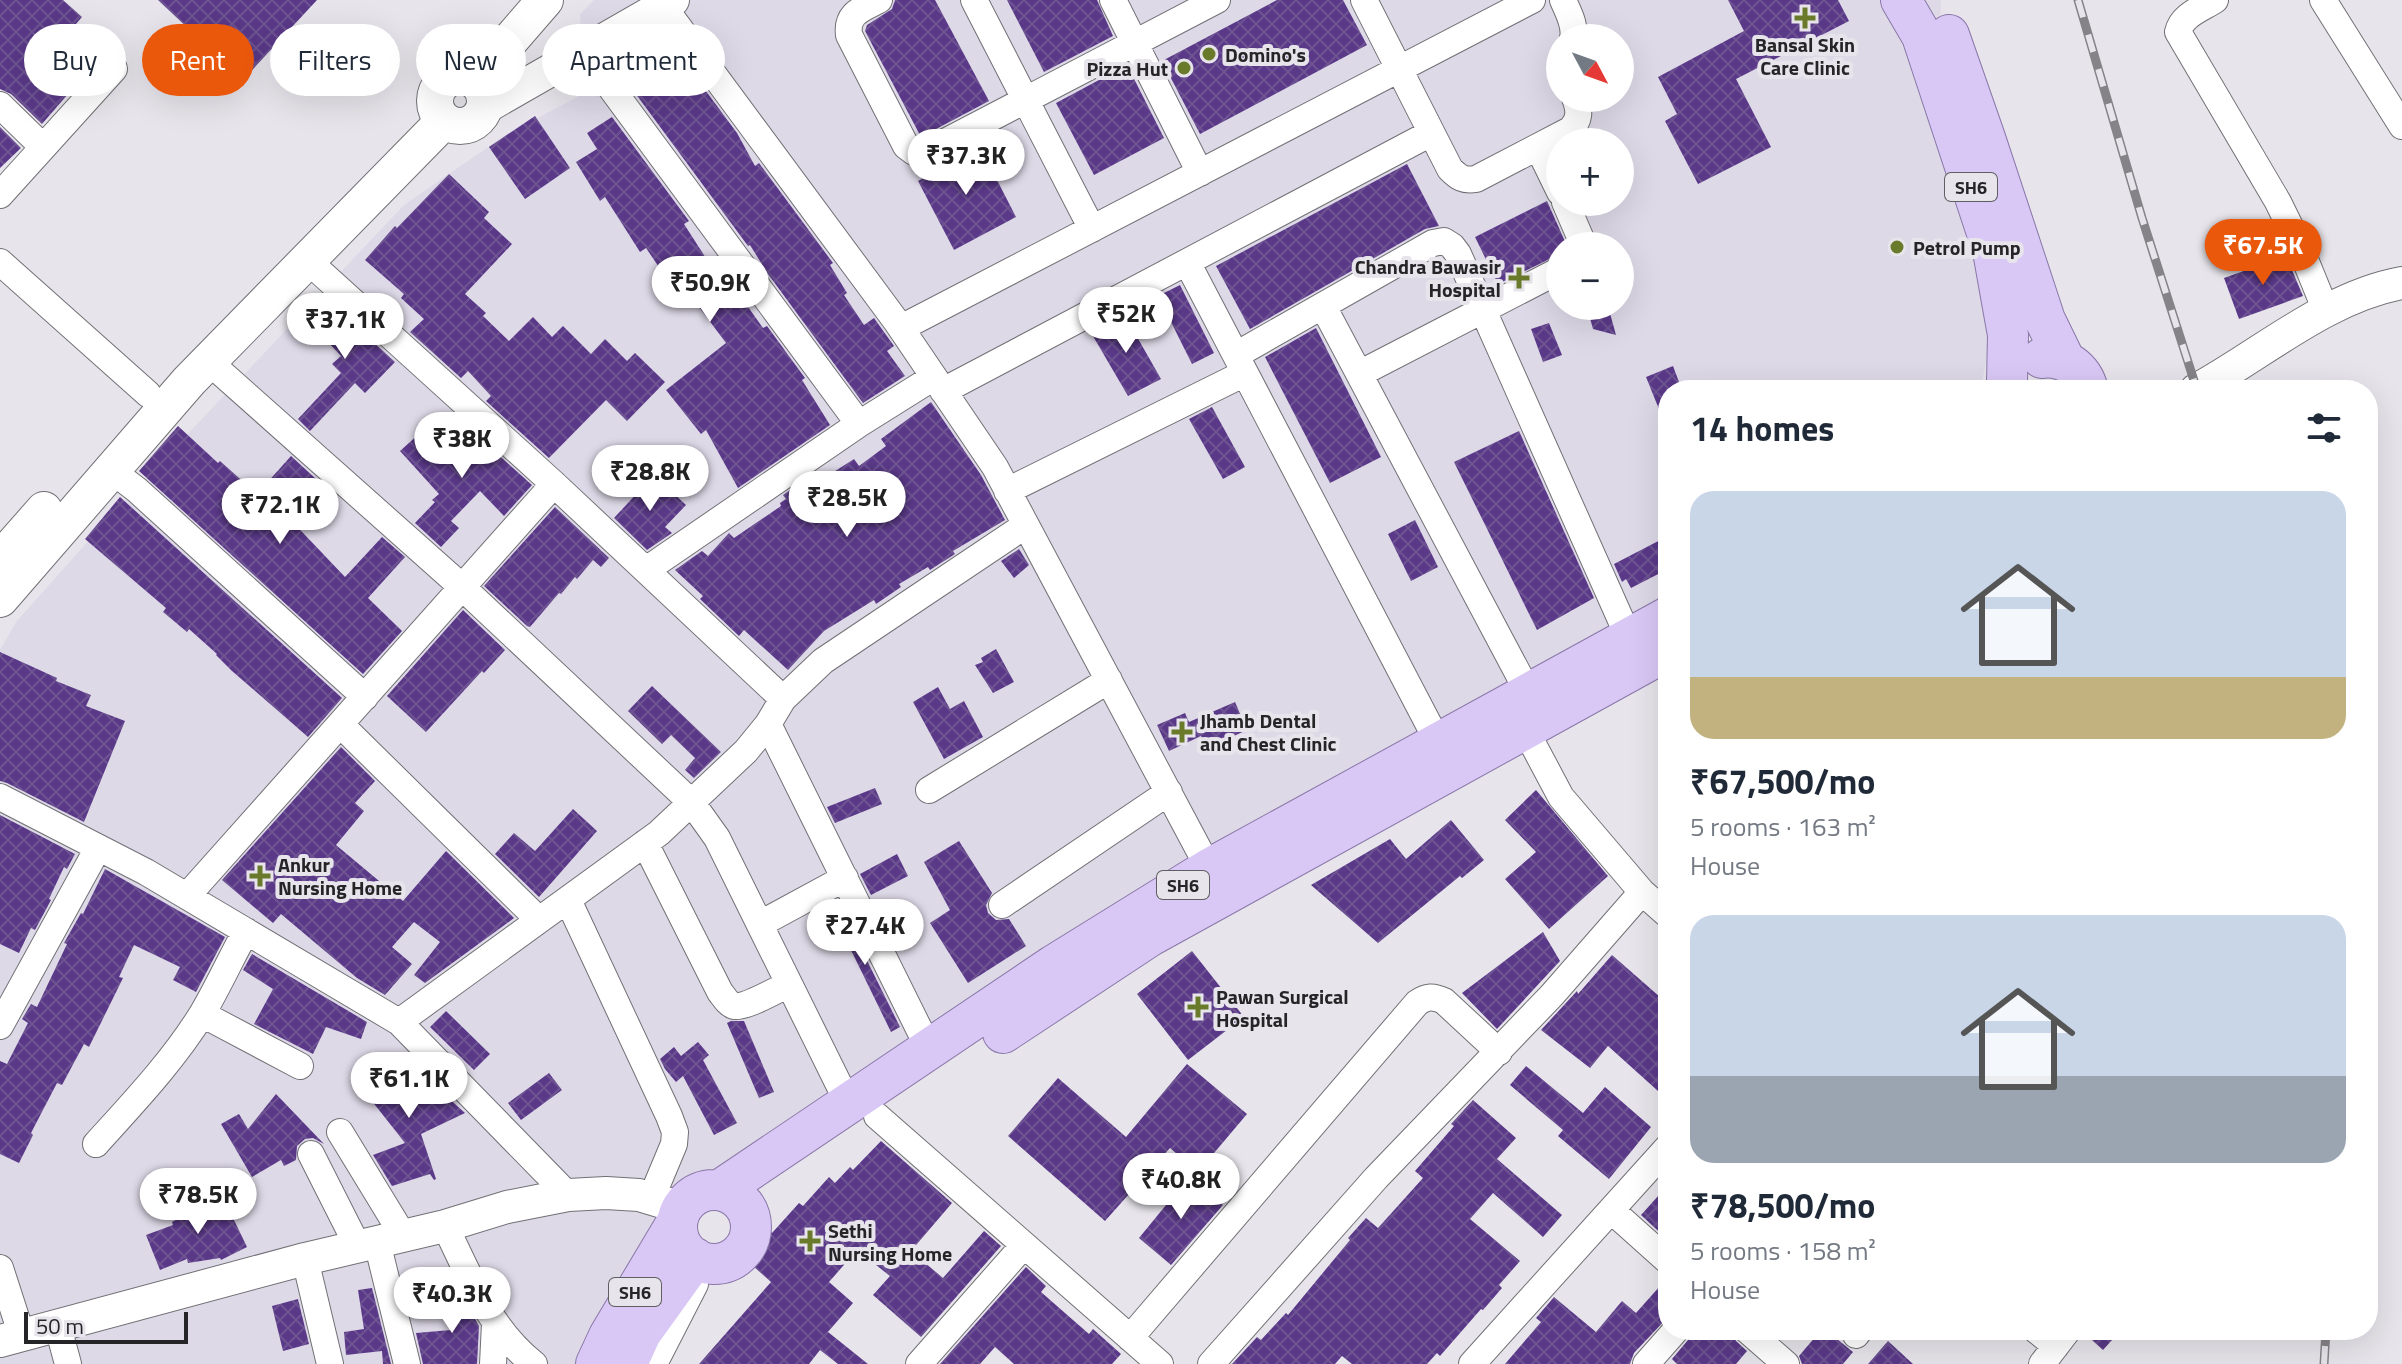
<!DOCTYPE html>
<html lang="en">
<head>
<meta charset="utf-8">
<style>
  body { margin:0; font-family:"Titillium Web",sans-serif; background:#f6f6f7; color:#1f2937; height:100vh; display:flex; flex-direction:column; font-size:30px; white-space:nowrap }
  * { box-sizing:border-box; margin:0 }
  p { font-size:26px; color:#747a83 }
  .icon { flex:none; width:44px; height:44px; fill:none; stroke:currentColor; stroke-width:2; stroke-linecap:round; stroke-linejoin:round }
  .map { position:relative; flex:1; overflow:hidden }
  .sheet { position:absolute; left:1658px; top:380px; width:720px; height:960px; display:flex; flex-direction:column; background:#fff; border-radius:32px; box-shadow:0 8px 32px #0002 }
  .sheet>* { flex:none }
  .banner { position:absolute; left:24px; top:24px; width:760px; height:72px; display:flex; gap:16px }
  .needle { width:52px; rotate:131deg }
  .buttons { position:absolute; left:1546px; top:24px; display:grid; gap:16px }
  .buttons a { display:grid; place-items:center; width:88px; height:88px; border-radius:50%; background:#fff; box-shadow:0 8px 32px #0002; font-size:40px }
  .scale { position:absolute; left:24px; bottom:20px; width:164px; box-sizing:border-box; padding-left:8px; border:4px solid #252426; border-top:0; font-size:22px; line-height:28px; white-space:nowrap; color:#252426; -webkit-text-stroke:6px #e7e5eb; paint-order:stroke }
  .price { position:absolute; translate:-50% -68px; padding:0 18px; border-radius:28px; background:#fff; color:#222; font-size:26px; line-height:52px; filter:drop-shadow(0 2px 4px #0008) }
  .price::after { content:''; position:absolute; left:50%; top:48px; width:24px; height:18px; margin-left:-12px; background:inherit; clip-path:polygon(0 0,100% 0,50% 100%) }
  .price.active { background:#ea580c; color:#fff }
  ul { padding:0; list-style:none }
  li { display:grid; align-content:center; gap:16px; height:424px; padding:0 32px }
  li span { display:grid; place-items:center; height:248px; border-radius:24px; color:#555 }
  li>.icon { margin-inline-start:auto }
  span .icon { width:144px; height:144px; fill:#fffc; stroke-width:1 }
  li b { font-size:34px }
  h2 { display:flex; justify-content:space-between; align-items:center; height:96px; padding:0 32px; font-size:34px }
  .tag { padding:0 28px; border-radius:36px; background:#fff; box-shadow:0 8px 32px #0002; font-size:28px; line-height:72px }
  .tag.active { background:#ea580c; color:#fff }
  .map>svg:first-child { display:block }
</style>
</head>
<body>
<div class="map">
<svg width="2402" height="1364" viewBox="0 0 2402 1364">
  <defs>
    <pattern id="building-cross-hatch" width="8" height="8" patternUnits="userSpaceOnUse" patternTransform="scale(2)"><rect width="8" height="8" fill="#5a3988"/><path d="M0 0l8 8M0 8l8-8" fill="none" stroke="#6e5393"/></pattern>
  </defs>
  <rect width="100%" height="100%" fill="#e7e5eb"/>
  <!-- built -->
  <path fill="#ded9e7" fill-rule="evenodd" d="M594,0H1941L1939,105L1999,307L1980,390H1668V618L804,1123L696,1192L629,1286L592,1364H0V650L16,622L114,512L404,205L507,134L585,93L580,14ZM1560,38H1620V98H1560ZM1560,142H1620V202H1560ZM1560,246H1620V306H1560Z"/>
  <!-- building -->
  <path fill="url(#building-cross-hatch)" d="M0,0H63L82,17L57,46L68,56L56,69L75,86L42,124L11,94L0,89Z
    M158,0H317L243,80Z
    M895,0H935L989,101L921,137L865,31L867,25L892,9Z
    M1007,0H1097L1113,36L1044,72Z
    M1277,0H1343L1367,45L1200,134L1162,61Z
    M1728,0H1838L1849,21L1736,79L1771,147L1698,184L1665,121L1677,114L1658,77L1744,31Z
    M660,29L737,133L755,166L759,163L833,263L830,265L847,293L844,295L864,325L874,318L894,346L887,351L905,376L863,403L768,274L750,245L748,246L610,59Z
    M1127,65L1164,138L1094,175L1056,103Z
    M535,116L570,168L525,199L489,147Z
    M612,117L689,221L684,224L720,280L726,276L763,328L767,326L805,378L802,380L830,425L738,488L706,430L701,434L666,390L726,343L672,271L665,276L646,248L640,252L605,197L600,201L576,162L597,149L587,133Z
    M0,127L21,148L0,168Z
    M978,143L1016,217L954,250L918,181L933,173L931,167Z
    M1407,164L1439,226L1425,229L1250,329L1216,266Z
    M449,174L489,212L484,218L512,244L465,294L486,313L483,316L509,341L533,317L552,337L563,326L591,354L605,339L627,361L635,353L665,382L627,421L606,400L549,458L486,401L491,396L468,371L461,378L410,332L424,319L401,298L404,294L365,260L395,226L397,228Z
    M1547,201L1567,246H1560V254L1498,284L1475,237Z
    M2286,256L2303,296L2239,319L2224,278Z
    M1180,285L1214,353L1192,364L1158,296Z
    M320,293L395,362L365,393L355,383L310,431L298,419L341,373L332,364L341,356L314,327L326,314L312,302Z
    M1608,306L1616,335L1593,329L1588,311Z
    M1124,314L1161,379L1128,396L1090,331Z
    M1549,323L1562,355L1543,362L1531,329Z
    M1316,328L1381,457L1330,483L1265,357Z
    M1673,366L1682,390H1668L1667,429L1646,377Z
    M931,402L981,475L1005,520L953,551L955,554L930,570L928,567L899,584L901,587L876,604L874,600L824,631L788,670L744,630L739,636L700,599L703,596L675,570L702,551L708,556L729,533L734,538L781,506L780,503L786,499L783,495L799,484L804,491L854,459L859,466L886,446L881,439Z
    M1212,407L1245,467L1223,479L1189,419Z
    M465,425L532,485L504,516L480,491L451,521L459,528L441,547L415,523L435,502L432,500L439,494L400,451L420,433L437,452Z
    M178,426L218,463L220,461L257,494L291,456L316,479L285,514L345,577L382,537L405,557L368,598L402,631L363,674L139,471Z
    M1519,431L1594,598L1537,630L1454,462Z
    M654,475L686,505L665,527L672,533L647,550L614,518Z
    M120,497L342,698L308,737L232,671L216,655L217,654L189,629L187,632L163,612L166,608L85,539Z
    M555,507L609,558L601,567L593,560L577,579L575,577L561,594L559,593L530,627L527,626L484,586Z
    M1415,520L1438,567L1411,581L1388,534Z
    M1668,536V569L1631,588L1626,579L1622,582L1614,564Z
    M1019,549L1029,565L1014,578L1001,561Z
    M463,610L505,650L484,673L482,671L426,732L387,696Z
    M996,649L1014,682L993,693L975,665L983,662L981,658Z
    M0,652L57,678L56,681L91,695L86,706L125,721L84,822L7,783L0,781Z
    M652,686L721,752L694,778L685,770L695,758L671,735L662,744L628,711Z
    M938,687L950,709L964,701L983,737L944,759L913,702Z
    M1235,702L1247,730L1207,748L1201,736L1169,751L1157,725L1185,713L1189,722Z
    M341,747L375,781L355,803L364,811L336,845L403,901L446,851L514,918L425,983L414,975L440,942L414,922L392,947L412,964L385,995L357,978L281,914L273,923L222,880Z
    M875,788L882,804L835,823L827,807Z
    M1536,790L1608,876L1549,929L1505,879L1536,852L1505,820Z
    M573,809L597,831L539,897L495,854L514,833L535,851Z
    M0,815L75,854L67,869L64,867L49,899L51,900L35,930L31,928L19,953L0,944Z
    M1451,820L1484,860L1462,878L1460,876L1378,943L1311,885L1390,839L1406,859Z
    M959,841L992,893L986,905L988,913L996,920L1009,919L1026,946L968,983L930,923L950,910L924,862Z
    M897,854L908,876L871,895L860,874Z
    M105,869L225,937L196,992L173,980L180,967L134,945L119,977L123,978L89,1047L84,1044L62,1085L57,1083L31,1133L33,1135L19,1163L0,1154V1061L7,1064L28,1023L22,1019L31,1004L37,1007L67,944L64,943L81,913L83,914Z
    M837,900L900,1027L891,1032L829,905Z
    M1543,932L1560,961L1497,1029L1462,993Z
    M1192,951L1244,1017L1188,1060L1137,994Z
    M252,954L367,1022L361,1039L326,1027L313,1054L254,1024L273,989L243,970Z
    M1612,955L1668,1004V1100L1608,1046L1590,1068L1541,1030L1577,991L1578,994Z
    M446,1011L490,1054L474,1070L430,1027Z
    M731,1021H744L774,1092L759,1098L727,1023Z
    M698,1042L709,1055L703,1060L737,1123L714,1135L683,1076L676,1082L665,1069L660,1059L674,1047L681,1056Z
    M407,1057L433,1089L436,1087L465,1113L421,1134L436,1179L434,1180L430,1174L392,1186L373,1155L405,1143L364,1091Z
    M1187,1064L1247,1114L1198,1172L1170,1148L1105,1221L1008,1136L1058,1078L1126,1137Z
    M1526,1066L1583,1113L1605,1087L1651,1127L1609,1179L1558,1136L1563,1130L1510,1085Z
    M549,1073L562,1090L521,1120L508,1103Z
    M276,1094L324,1144L313,1138L305,1139L297,1146L296,1160L284,1166L281,1160L252,1177L221,1124L239,1114L248,1129Z
    M1473,1100L1516,1138L1497,1159L1562,1215L1543,1237L1493,1193L1470,1219L1520,1261L1499,1285L1502,1288L1483,1310L1481,1309L1440,1356L1437,1353L1427,1364H1352L1342,1356L1335,1364H1232L1257,1337L1261,1340L1286,1313L1288,1315L1350,1240L1348,1238L1366,1218L1378,1228L1423,1178L1415,1171L1454,1126L1451,1124Z
    M881,1141L952,1203L911,1251L943,1278L984,1231L1001,1246L921,1337L873,1295L890,1276L857,1250L829,1282L853,1303L828,1332L868,1364H838L820,1350L809,1364H699L771,1282L744,1258L769,1230L772,1233L799,1203L803,1206L829,1177L835,1183L850,1167L853,1170Z
    M1189,1177L1223,1205L1171,1265L1139,1238Z
    M1668,1185V1240L1641,1215Z
    M222,1195L247,1247L221,1260L220,1258L188,1263L187,1259L160,1270L146,1235L173,1225L172,1222Z
    M1026,1267L1046,1286L1041,1292L1089,1334L1093,1329L1121,1354L1112,1364H1014L995,1347L980,1364H940Z
    M1668,1277V1317L1634,1353L1630,1364H1505L1541,1322L1536,1318L1554,1297L1596,1332L1622,1301L1636,1313Z
    M454,1282L479,1326L477,1364H423L416,1333L451,1330L450,1327H453L444,1284Z
    M372,1288L391,1364H383L382,1351L346,1355L344,1332L364,1329L358,1290Z
    M298,1299L309,1344L283,1351L272,1306Z
    M1692,1330H1731L1736,1341L1747,1351L1736,1364H1677L1672,1359L1688,1340Z
    M1821,1330H1826L1853,1352L1843,1364H1802L1799,1356Z
    M2084,1330H2121L2103,1350L2084,1333Z
    M1888,1341L1913,1364H1868Z"/>
  <g fill="none" stroke-linecap="round" stroke-linejoin="round">
    <defs>
      <path id="minor" d="M879,0C862,9 846,13 849,35L906,146L914,152L924,153L1217,0
        M974,0L1092,229
        M1113,0L1200,173
        M1364,0L1450,169C1459,178 1464,181 1476,179L1570,130C1580,120 1580,111 1575,98
        M1563,0C1568,12 1576,25 1573,38
        M2215,0C2201,9 2182,15 2178,32L2278,202L2300,247L2326,311
        M2323,0L2402,126
        M663,6L896,321L995,467L1215,880
        M583,50L859,424
        M0,105L43,147
        M1538,147L1560,192
        M0,195L114,69
        M1565,202L1584,246
        M307,260L554,484L783,699
        M0,262L148,394
        M1187,262L1439,744
        M1323,306L1529,694
        M901,328L1532,0
        M1236,355L1433,243L1444,241L1452,246L1458,254L1629,638
        M208,361L462,587L692,803L717,838L848,1103
        M1359,374L1560,270
        M943,391L1431,133
        M111,470L137,490L365,697
        M1007,491L1245,373
        M646,570L859,424L934,377
        M1519,718L1561,797L1642,892L1668,915
        M340,724L539,920
        M768,724L929,1049
        M929,790L1109,680
        M0,797L146,872L399,1022L568,1195
        M645,843L720,992C724,997 728,1004 734,1006C746,1008 778,989 789,984
        M187,896L554,484
        M568,900L669,1116L675,1132L674,1144L651,1199
        M1002,905L1169,792
        M760,924L845,878
        M202,1014L300,1066
        M399,1022L659,833L746,751L768,724L783,699L823,661L1026,525
        M0,1026L98,848
        M877,1116L1160,1364
        M340,1132L404,1237
        M96,1144C133,1103 173,1061 202,1014C218,987 231,958 246,931
        M311,1154L358,1247
        M1611,1210L1668,1261
        M445,1226C470,1276 489,1329 534,1364
        M377,1242L407,1364
        M305,1259L330,1364
        M0,1268L22,1336
        M58,1327L68,1364
        M1747,1330L1786,1364
        M2036,1330L2056,1346
        M1856,1335L1860,1330
        M1130,1338L1417,1003C1427,996 1433,996 1444,1001L1499,1052
        M493,1364L495,1324
        M654,1364L695,1284
        M919,1364L1024,1245
        M1211,1364L1376,1178L1552,995L1642,892
        M1472,1364L1668,1147
        M1646,1364L1676,1330
        M2042,1364L2068,1330"/>
      <path id="tertiary" d="M483,109L673,0
        M2196,390C2262,354 2326,297 2402,283
        M0,1341L305,1259L445,1226L507,1207L568,1195L606,1193L639,1195L682,1208"/>
      <path id="secondary" d="M435 101a25 25 0 1 1 50 0a25 25 0 1 1-50 0Z
        M475,81L545,0
        M0,560L44,510
        M0,599L189,381L444,121"/>
      <path id="primary" d="M1901,0L1922,36L1993,251L2008,335L2007,382
        M1949,35L1985,138L2045,320L2065,361
        M2042,358C2064,355 2083,369 2088,390
        M1003,1033L1150,936L1668,650
        M720,1190L1054,965L1209,869L1668,617
        M677 1227a37 37 0 1 1 74 0a37 37 0 1 1-74 0Z
        M596,1364L609,1336L677,1222
        M627,1364L641,1333L695,1258"/>
    </defs>
    <!-- minor casing -->
    <use href="#minor" stroke="#717075" stroke-width="28"/>
    <!-- tertiary casing -->
    <use href="#tertiary" stroke="#717075" stroke-width="34"/>
    <!-- secondary casing -->
    <use href="#secondary" stroke="#717075" stroke-width="38"/>
    <!-- primary casing -->
    <use href="#primary" stroke="#8977a8" stroke-width="42"/>
    <!-- minor -->
    <use href="#minor" stroke="#fff" stroke-width="26"/>
    <!-- tertiary -->
    <use href="#tertiary" stroke="#fff" stroke-width="32"/>
    <!-- secondary -->
    <use href="#secondary" stroke="#fff" stroke-width="36"/>
    <!-- primary -->
    <use href="#primary" stroke="#d9c8f5" stroke-width="40"/>
    <defs>
      <path id="rail" d="M2078,0L2142,218L2197,390
        M2324,1364L2326,1330"/>
    </defs>
    <!-- rail casing -->
    <use href="#rail" stroke="#858387" stroke-width="9"/>
    <!-- rail -->
    <use href="#rail" stroke="#e7e5eb" stroke-width="6" stroke-dasharray="18" stroke-linecap="butt"/>
  </g>
  <!-- markers -->
  <g fill="#697b2a" stroke="#e7e5eb" stroke-width="3">
    <path d="M1801 6h8v8h8v8h-8v8h-8v-8h-8v-8h8z"/>
    <circle cx="1209" cy="54" r="8"/>
    <circle cx="1184" cy="68" r="8"/>
    <circle cx="1897" cy="247" r="8"/>
    <path d="M1515 266h8v8h8v8h-8v8h-8v-8h-8v-8h8z"/>
    <path d="M1178 720h8v8h8v8h-8v8h-8v-8h-8v-8h8z"/>
    <path d="M256 864h8v8h8v8h-8v8h-8v-8h-8v-8h8z"/>
    <path d="M1194 995h8v8h8v8h-8v8h-8v-8h-8v-8h8z"/>
    <path d="M806 1229h8v8h8v8h-8v8h-8v-8h-8v-8h8z"/>
  </g>
  <g text-anchor="middle" dominant-baseline="central" stroke-width="8" stroke-linejoin="round" paint-order="stroke">
    <!-- shield labels -->
    <g fill="#e7e5eb" stroke="#5f5e61" stroke-width="2">
      <rect x="1945" y="173" width="52" height="28" rx="6"/>
      <rect x="1157" y="871" width="52" height="28" rx="6"/>
      <rect x="609" y="1278" width="52" height="28" rx="6"/>
    </g>
    <g font-size="18" font-weight="bold" fill="#252426">
      <text x="1971" y="187">SH6</text>
      <text x="1183" y="885">SH6</text>
      <text x="635" y="1292">SH6</text>
    </g>
    <!-- poi labels -->
    <g font-size="20" font-weight="bold" fill="#252426" stroke="#e7e5eb" text-anchor="start">
      <text x="1805" y="44" text-anchor="middle">Bansal Skin<tspan x="1805" dy="23">Care Clinic</tspan></text>
      <text x="1225" y="54">Domino's</text>
      <text x="1168" y="68" text-anchor="end">Pizza Hut</text>
      <text x="1913" y="247">Petrol Pump</text>
      <text x="1501" y="266" text-anchor="end">Chandra Bawasir<tspan x="1501" dy="23">Hospital</tspan></text>
      <text x="1200" y="720">Jhamb Dental<tspan x="1200" dy="23">and Chest Clinic</tspan></text>
      <text x="278" y="864">Ankur<tspan x="278" dy="23">Nursing Home</tspan></text>
      <text x="1216" y="996">Pawan Surgical<tspan x="1216" dy="23">Hospital</tspan></text>
      <text x="828" y="1230">Sethi<tspan x="828" dy="23">Nursing Home</tspan></text>
    </g>
  </g>
</svg>
<div class="buttons">
<a><svg class="needle" viewBox="-14 -14 28 28"><path d="M0-13l5 13h-10z" fill="#e53935"/><path d="M0 13l5-13h-10z" fill="#747a83"/></svg></a>
<a>+</a>
<a>−</a>
</div>
<div class="scale">50 m</div>
<b class="price" style="left:966px;top:197px">₹37.3K</b>
<b class="price active" style="left:2263px;top:287px">₹67.5K</b>
<b class="price" style="left:710px;top:324px">₹50.9K</b>
<b class="price" style="left:1126px;top:355px">₹52K</b>
<b class="price" style="left:345px;top:361px">₹37.1K</b>
<b class="price" style="left:462px;top:480px">₹38K</b>
<b class="price" style="left:650px;top:513px">₹28.8K</b>
<b class="price" style="left:847px;top:539px">₹28.5K</b>
<b class="price" style="left:280px;top:546px">₹72.1K</b>
<b class="price" style="left:865px;top:967px">₹27.4K</b>
<b class="price" style="left:409px;top:1120px">₹61.1K</b>
<b class="price" style="left:1181px;top:1221px">₹40.8K</b>
<b class="price" style="left:198px;top:1236px">₹78.5K</b>
<b class="price" style="left:452px;top:1335px">₹40.3K</b>
<div class="banner">
<a class="tag">Buy</a>
<a class="tag active">Rent</a>
<a class="tag">Filters</a>
<a class="tag">New</a>
<a class="tag">Apartment</a>
</div>
<section class="sheet">
<h2>14 homes<svg class="icon" aria-label="filters" viewBox="0 0 24 24"><path d="M4 7h16M4 17h16"/><circle cx="9" cy="7" r="2"/><circle cx="15" cy="17" r="2"/></svg></h2>
<ul>
<li><span style="background:linear-gradient(#c9d6e8 75%,#c2b280 0)"><svg class="icon" aria-label="home" viewBox="0 0 24 24"><path d="M3 11l9-7 9 7M6 9v11h12V9"/></svg></span><div><b>₹67,500/mo</b><p>5 rooms · 163 m²</p><p>House</p></div></li>
<li><span style="background:linear-gradient(#c9d6e8 65%,#9aa5b1 0)"><svg class="icon" aria-label="home" viewBox="0 0 24 24"><path d="M3 11l9-7 9 7M6 9v11h12V9"/></svg></span><div><b>₹78,500/mo</b><p>5 rooms · 158 m²</p><p>House</p></div></li>
</ul>
</section>
</div>
</body>
</html>
